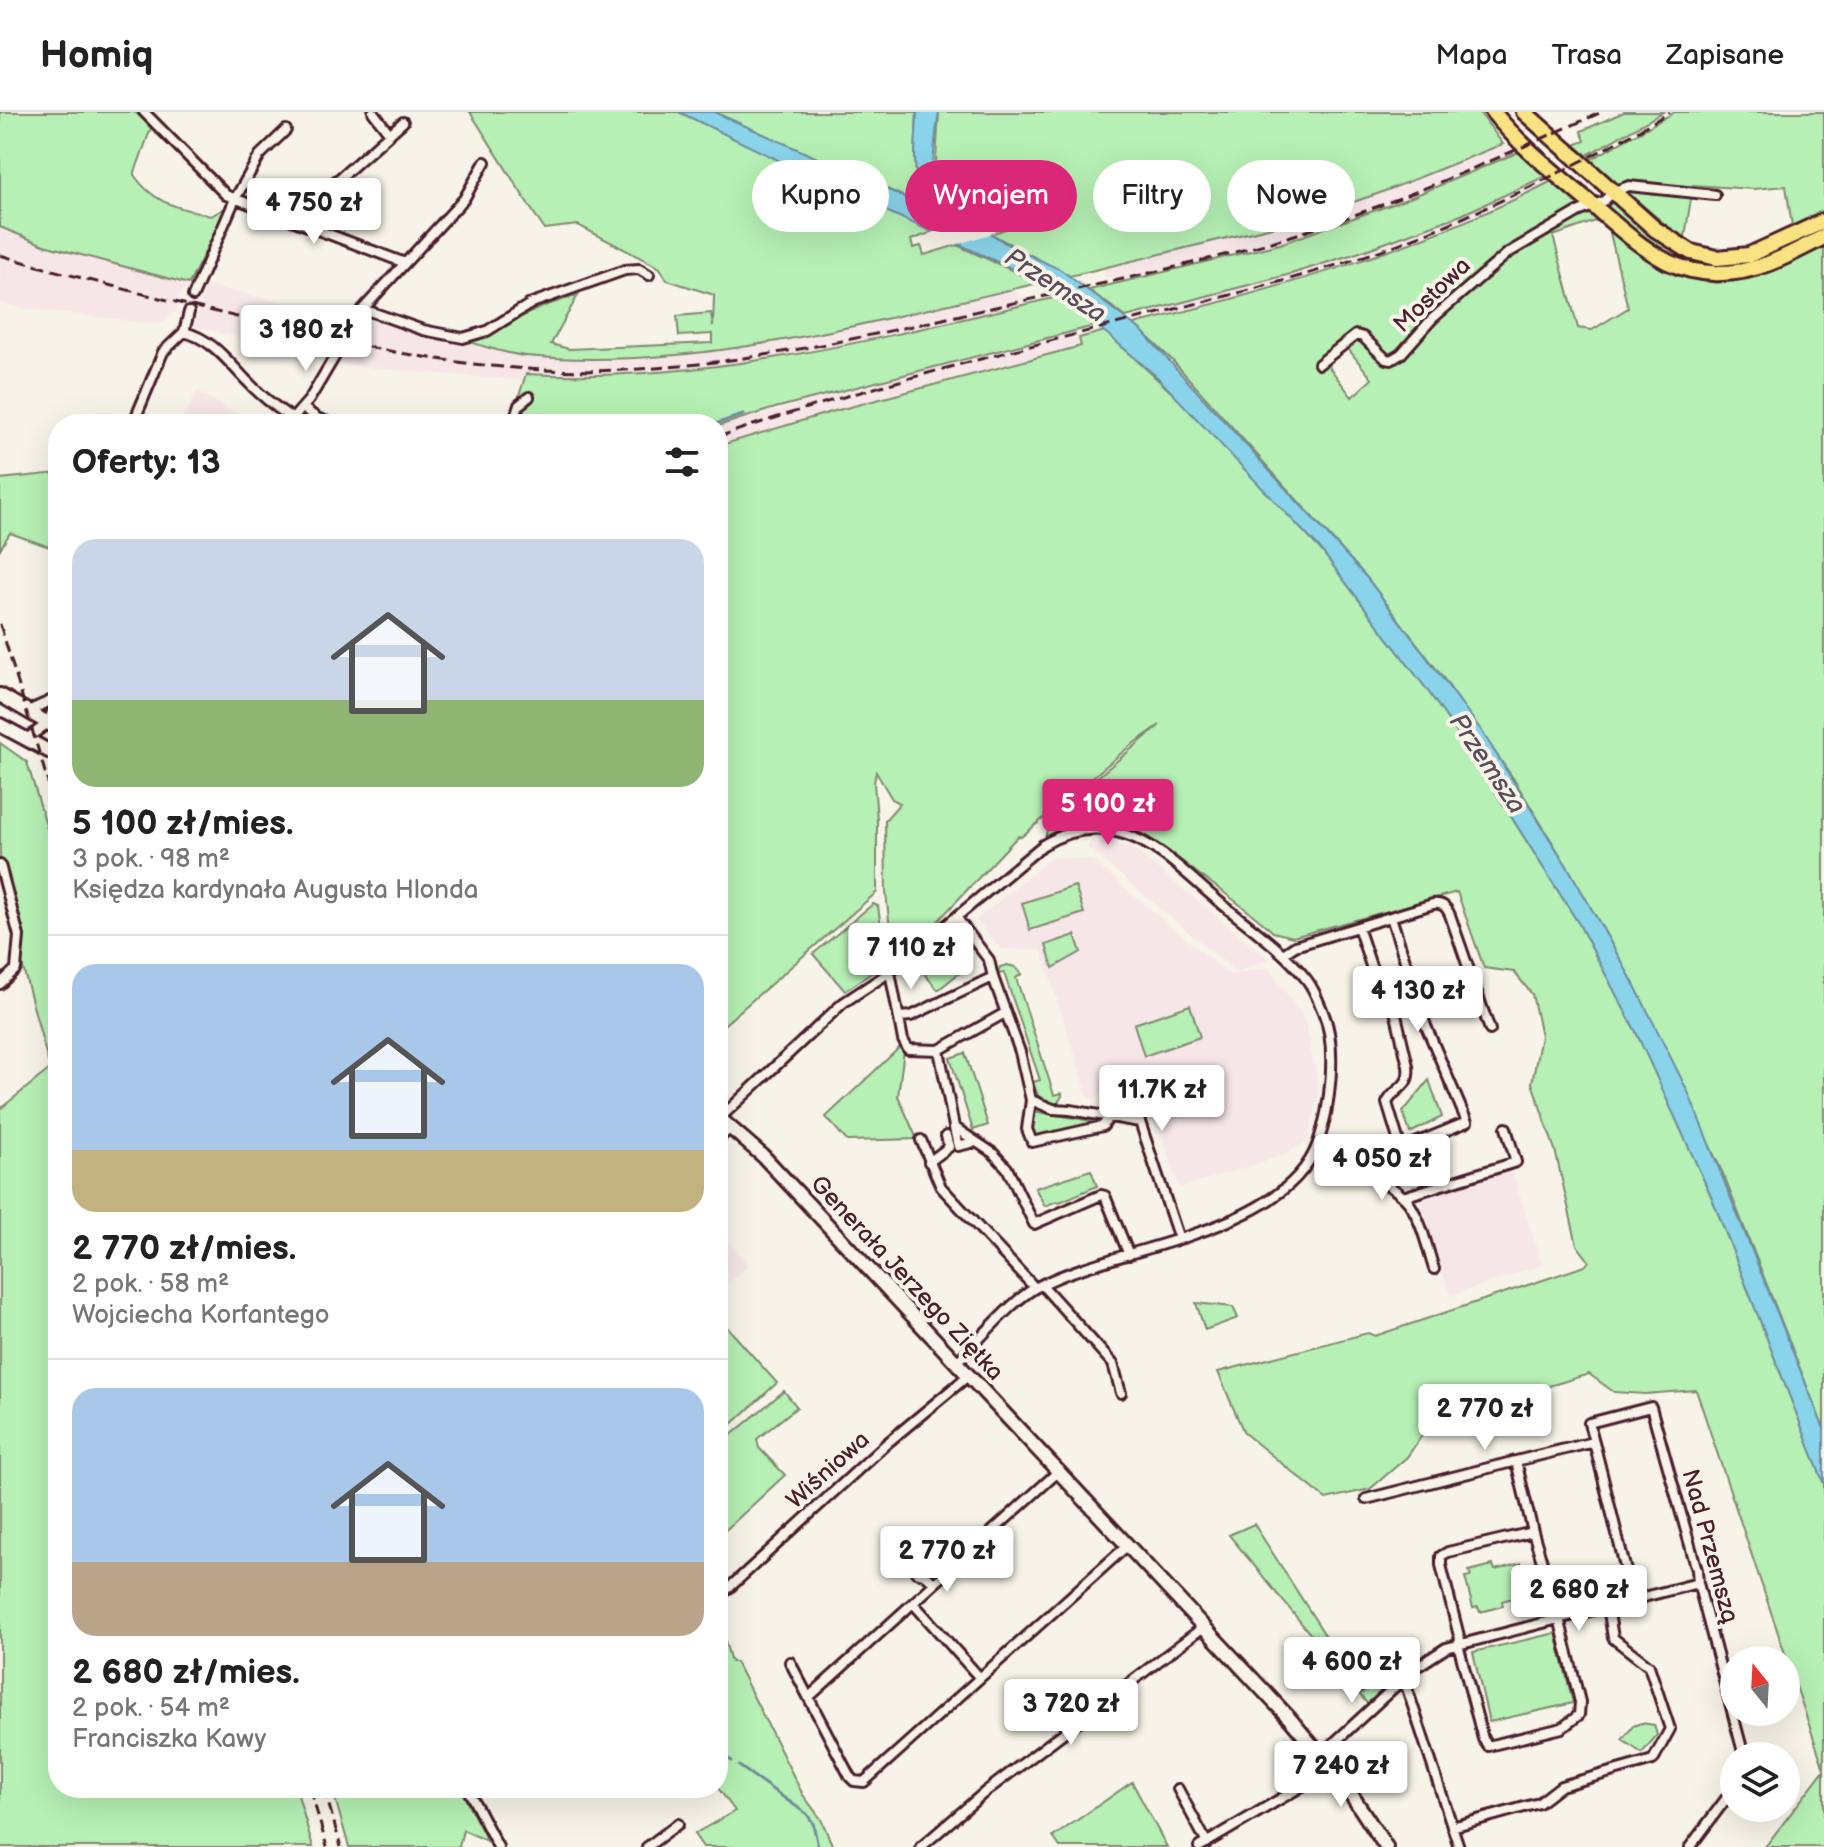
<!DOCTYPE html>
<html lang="pl">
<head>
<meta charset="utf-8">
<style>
  body { margin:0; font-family:"Balsamiq Sans",sans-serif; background:#f6f6f6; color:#222; height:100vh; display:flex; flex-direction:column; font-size:30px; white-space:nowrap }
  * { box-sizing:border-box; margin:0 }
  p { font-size:26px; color:#767676 }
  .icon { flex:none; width:44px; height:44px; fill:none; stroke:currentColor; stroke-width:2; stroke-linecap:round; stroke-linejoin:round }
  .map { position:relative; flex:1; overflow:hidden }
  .side { position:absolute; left:48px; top:302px; width:680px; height:1384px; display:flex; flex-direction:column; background:#fff; border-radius:32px; box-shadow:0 8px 32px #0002 }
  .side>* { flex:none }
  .top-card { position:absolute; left:752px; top:48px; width:760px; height:72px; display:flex; gap:16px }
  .needle { width:52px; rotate:342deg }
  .fabs { position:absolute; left:1720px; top:1534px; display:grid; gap:16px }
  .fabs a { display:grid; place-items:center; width:80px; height:80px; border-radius:50%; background:#fff; box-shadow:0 8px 32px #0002; font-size:40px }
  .price { position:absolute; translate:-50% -68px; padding:0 18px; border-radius:8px; background:#fff; color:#222; font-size:26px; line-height:52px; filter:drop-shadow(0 2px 4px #0008) }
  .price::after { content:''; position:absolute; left:50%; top:48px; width:24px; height:18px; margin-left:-12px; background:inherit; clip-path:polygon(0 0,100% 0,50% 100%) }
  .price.on { background:#db2777; color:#fff }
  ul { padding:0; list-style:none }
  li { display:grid; align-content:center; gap:16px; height:424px; padding:0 24px }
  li+li { border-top:2px solid #e0e0e0 }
  li span { display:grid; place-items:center; height:248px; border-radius:24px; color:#555 }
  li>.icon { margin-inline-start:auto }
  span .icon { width:144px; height:144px; fill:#fffc; stroke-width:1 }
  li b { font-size:34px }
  h2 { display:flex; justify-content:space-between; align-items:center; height:96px; padding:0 24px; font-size:34px }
  .pill { padding:0 28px; border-radius:36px; background:#fff; box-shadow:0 8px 32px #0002; font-size:28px; line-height:72px }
  .pill.on { background:#db2777; color:#fff }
  header { display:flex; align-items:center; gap:48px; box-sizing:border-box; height:112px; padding:0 40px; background:#fff; border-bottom:2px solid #e0e0e0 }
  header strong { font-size:38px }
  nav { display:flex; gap:44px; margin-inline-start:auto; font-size:28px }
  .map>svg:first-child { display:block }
</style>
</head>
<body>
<header>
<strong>Homiq</strong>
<nav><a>Mapa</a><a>Trasa</a><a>Zapisane</a></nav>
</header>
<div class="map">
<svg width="1824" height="1735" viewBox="0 0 1824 1735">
  <rect width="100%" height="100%" fill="#f7f3e8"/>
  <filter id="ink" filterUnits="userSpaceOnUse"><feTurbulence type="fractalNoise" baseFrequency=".0125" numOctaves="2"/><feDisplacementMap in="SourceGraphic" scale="16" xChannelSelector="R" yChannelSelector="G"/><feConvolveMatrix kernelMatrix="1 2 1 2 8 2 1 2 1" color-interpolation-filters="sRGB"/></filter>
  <g filter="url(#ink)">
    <!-- built -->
    <path fill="#f6e6e8" d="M1503,32L1506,37L1510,36L1513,42L1359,106L1280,132L1168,159L1114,172L1113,164L1105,166L1103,157L1297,109L1380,81Z
      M1539,68L1542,74L1514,88L1391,138L1280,174L1158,206L1156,198L1360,140L1461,103Z
      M0,115L44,133L189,172L180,181L176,200L169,201L166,209L156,212L15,195L0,190Z
      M206,173L524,244L581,246L671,243L721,237L856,212L1016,177L1018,186L1026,184L1028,192L845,234L759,250L656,262L588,266L527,262L524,269L369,256L325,249L195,214Z
      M1071,219L1073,227L1079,226L1081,234L831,300L718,334V314Z
      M197,279L253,312H180Z
      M1091,729L1116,732L1135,738L1269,847L1236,860L1087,735Z
      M1052,745L1092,748L1229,863L1268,855L1305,907L1319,982L1307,1030L1281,1044L1179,1076L1145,970L1089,987L1041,838L1001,837L976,808Z
      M1511,1056L1542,1153L1450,1184L1419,1085Z
      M727,1128L749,1153L718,1180V1136Z"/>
    <!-- green -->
    <path fill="#b6f0b4" stroke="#808870" stroke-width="2" fill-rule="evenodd" d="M0,0H134L152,13L134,63C155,93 178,95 211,104L227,95L189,172L44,133L0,115Z
      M470,0H679L933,120L911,128L913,136L921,134L924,143L957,133L1039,171C873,209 699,260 526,244C506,242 486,235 467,229L547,193L578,183L551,232L569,237L712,231V222L679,224L677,204L711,201L713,214L714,183L667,168L660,156L578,113L544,117Z
      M714,0H917L915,44L918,91Z
      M939,0H1479L1503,32L1380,81L1297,109L1070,164L991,122L1008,116L1006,107L998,110L995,101C969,109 944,112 934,80Z
      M1624,0H1663L1587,43L1574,33L1585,29L1581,19Z
      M1675,0H1824V98L1792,114L1786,74L1753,77L1693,73L1685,125L1668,115L1590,48Z
      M1519,40L1546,64L1461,103L1360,140L1291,162L1126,205L1089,178L1280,132L1407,87Z
      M1552,69L1599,108L1553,124L1578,216L1592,218L1628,196L1609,117C1696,187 1727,183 1824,135V1317L1723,1062L1633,870L1570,759L1513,666L1444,567L1367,466L1172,248L1134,212C1278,177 1420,137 1552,69ZM1345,233L1372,267L1352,285L1326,251Z
      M1612,90L1619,93L1662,131L1691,146L1752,148L1816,119L1818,122C1763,149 1715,171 1657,138C1640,127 1624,111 1608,98V94Z
      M1062,184L1098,213L775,296L718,314L510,312L526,262C710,272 884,225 1062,184Z
      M1105,219L1182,290L1321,438L1428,579L1469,638L1579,812L1650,946L1712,1086L1824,1372V1657L1696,1278L1645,1282L1614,1280L1589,1262L1432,1309L1407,1345L1370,1377L1326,1387L1244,1321L1218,1260L1368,1221L1375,1224L1585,1154L1589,1149L1577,1133L1555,1038L1532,971L1541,924L1532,882L1514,860L1484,856L1457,780L1293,825L1273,820C1250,799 1225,781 1200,763C1146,722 1113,689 1045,725L1051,704L1160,613L1130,634L1021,725L1018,724L938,809L893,846L886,780L885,708L900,691L892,687L876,660L874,671L877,707V780L718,918V334L831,300L1081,234L1079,226Z
      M58,361V438L10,421L0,437V367Z
      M0,631L27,650L58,753V1676H296L313,1735H0V997L50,957L22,852L23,819L0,745Z
      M1075,774L1084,801L1030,818L1022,791Z
      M873,792L878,794L886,851L845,879L813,842Z
      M1075,823L1081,840L1053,856L1046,833Z
      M947,827L969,853L938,878L916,852Z
      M1007,853L1015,855L1022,862L1016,866L1054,983L1062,981V984L1057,992C1041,994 1037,983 1033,970L1040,968L1004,861L997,862L1000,855Z
      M1190,893L1200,925L1144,944L1134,912Z
      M900,935L904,938L898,984L917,1027L847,1029L826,1005Z
      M965,941L988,1013L973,1018L950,946Z
      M1429,968L1442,1005L1410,1021L1403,1000Z
      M1032,999L1098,1010L1097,1013L1039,1025L1031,1021Z
      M1091,1058L1097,1074L1060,1090L1057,1089L1045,1094L1035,1076Z
      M1196,1191L1233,1195L1238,1206L1205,1218Z
      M718,1205L777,1271L718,1325Z
      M784,1279L797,1295L757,1327L759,1336L785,1363L718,1425V1334Z
      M1254,1412L1362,1581L1382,1562L1391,1572L1370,1595L1229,1423Z
      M1521,1451L1528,1482L1502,1489L1503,1494L1480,1500L1478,1495L1473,1496L1465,1465L1471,1464L1469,1459L1493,1453L1495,1458Z
      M718,1504L731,1550H736L803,1683L821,1707L833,1735H703L694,1722L735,1699L718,1676Z
      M1556,1521L1573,1591L1489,1610L1473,1540Z
      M1641,1611L1654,1613L1657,1623L1642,1641L1622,1628L1633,1614Z
      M1824,1658V1735H1765Z
      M1132,1670L1167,1735H1060L1053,1725Z
      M332,1676H460L487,1729L463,1718L459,1735H349Z"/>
    <!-- water -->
    <path fill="#8ad4eb" stroke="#708c9e" stroke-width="2" d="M679,0H714L917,91L915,44L917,0H939C936,20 930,65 935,83C938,95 956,108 968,107L1012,135L1061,158L1142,219L1367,466L1481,618L1570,759L1633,870L1688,980L1824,1317V1372L1712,1086L1635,918L1579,812L1469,638L1428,579L1321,438L1157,265L1069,189L1020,160L840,78Z"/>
    <!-- pier -->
    <path fill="#f7f3e8" d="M975,107L996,120L952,134L928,122Z"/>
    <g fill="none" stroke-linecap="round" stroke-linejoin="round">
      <!-- stream -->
      <path stroke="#708c9e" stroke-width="3" d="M715,312L743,303
        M718,1641L732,1649
        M739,1654L807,1702L813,1711L818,1735"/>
      <!-- street-tunnel -->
      <path stroke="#d4c9c2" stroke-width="8" stroke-dasharray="8 4" stroke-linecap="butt" d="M335,244L353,211"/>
      <defs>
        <path id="street" d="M144,0L226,83L405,151
          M373,0L390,22
          M283,105L340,66L403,10
          M193,184L235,87L260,43L286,18
          M363,197L423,218L463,226L487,219L532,191L625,158L639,157L649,163
          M353,211L363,197L464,87L485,50
          M184,220C213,227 229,251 249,271C262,285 277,296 293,307
          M1319,252L1356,223L1363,225L1386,247L1391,248L1401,242L1432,207L1508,141L1578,100L1604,89L1613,80L1629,74L1715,83
          M303,296L317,306L333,312
          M133,312L163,240L184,220L189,200
          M288,312L309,288L335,244
          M513,312L519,293L529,285
          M28,599L57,586L58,588
          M25,628L48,611L58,584
          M0,753L19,824L16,857L0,872
          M956,805L989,848L993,865
          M1358,815L1372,857L1393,890L1408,954C1411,977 1395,974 1387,991L1401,1037
          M1283,842L1295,834L1433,792C1442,791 1446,794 1450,803L1490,918
          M890,860L903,928L908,937L939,938
          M1005,901L939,938L954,1015L993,1041L1007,1056L1034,1112L1101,1083L1105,1084L1129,1143
          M900,905L911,904L993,865L1020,940L1031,988L1053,997L1070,998L1140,1010L1179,1127
          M1031,988L1027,1017L1032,1030L1103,1014L1109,1005
          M720,1006L843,891L890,860L1043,733C1068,718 1096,713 1124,722C1160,733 1189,765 1217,788C1247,813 1283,837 1307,868C1314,877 1319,890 1323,900C1338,934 1330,997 1318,1031C1285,1124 1111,1134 1035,1176C1012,1189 976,1231 956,1251
          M954,1016L958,1034L975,1030
          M718,1027L731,1016
          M921,1028L941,1075L1035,1176
          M1314,1040C1341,1052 1392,1068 1409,1091C1422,1110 1427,1135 1434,1157
          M929,1050L949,1035L946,1024
          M1382,1071L1401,1037L1467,1010L1426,914L1391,805
          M1403,1085L1516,1050L1506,1016
          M1042,1173L1113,1252L1121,1281
          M1594,1330L1589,1311L1651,1295L1697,1458L1698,1471L1744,1644
          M1516,1349L1594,1330L1633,1487
          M1366,1387L1516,1349L1533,1420
          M916,1460L924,1462L934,1471
          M718,1486L886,1332L968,1264
          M913,1491L980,1566
          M1458,1532L1483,1627L1488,1634L1562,1616L1579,1603L1580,1590L1559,1506L1533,1420L1448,1440L1441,1444V1453L1461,1532
          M790,1550L850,1665L854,1669L864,1670L1128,1433
          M1404,1567L1459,1735
          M809,1585L1059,1359
          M1322,1642L1415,1556L1446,1536L1698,1471
          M467,1676L498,1735
          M1178,1677L1207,1731
          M1452,1715L1539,1691L1561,1674L1653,1648L1670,1617L1649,1554L1613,1526L1608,1494
          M647,1735L678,1712
          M921,1735L985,1680L1205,1514
          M1199,1735L1333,1656
          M1690,1735L1734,1676"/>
        <path id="secondary" d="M0,583L58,617
          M0,613L58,644
          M718,1005L763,1044L1290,1607L1343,1670L1386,1735"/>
        <path id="primary" d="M1493,0C1522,36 1560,65 1595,95C1618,115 1641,136 1668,150C1685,158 1703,162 1722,161C1759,161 1792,141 1824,125
          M1524,0L1655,117L1691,140L1717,146L1749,143L1824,109"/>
      </defs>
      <!-- street casing -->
      <use href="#street" stroke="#4a1f2b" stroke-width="14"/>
      <!-- secondary casing -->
      <use href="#secondary" stroke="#4a1f2b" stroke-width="18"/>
      <!-- primary casing -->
      <use href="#primary" stroke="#4a1f2b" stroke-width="20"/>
      <!-- street -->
      <use href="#street" stroke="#f7f3e8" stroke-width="8"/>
      <!-- secondary -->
      <use href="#secondary" stroke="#f7f3e8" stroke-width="12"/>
      <!-- primary -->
      <use href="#primary" stroke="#f8e281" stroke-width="14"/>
      <!-- rail -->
      <path stroke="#4a1f2b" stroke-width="3" stroke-dasharray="12 6" stroke-linecap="butt" d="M0,143C74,165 150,184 225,202C325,227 424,250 527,257C681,267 830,233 978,199C1078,176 1180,157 1278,128C1389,95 1496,47 1602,0
        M718,325C854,278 992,244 1131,208C1219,186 1308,165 1393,134C1489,98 1581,52 1670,0
        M0,512L58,703
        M48,693L58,727
        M310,1676L327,1735
        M324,1676L341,1735"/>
    </g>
  </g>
  <g text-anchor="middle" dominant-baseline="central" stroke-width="8" stroke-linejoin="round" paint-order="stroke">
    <!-- street labels -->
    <g font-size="24" fill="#4a1f2b" stroke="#f7f3e8">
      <text transform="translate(1432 183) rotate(-44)">Mostowa</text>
      <text transform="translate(907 1166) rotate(47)">Generała Jerzego Ziętka</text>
      <text transform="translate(828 1358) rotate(-42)">Wiśniowa</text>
      <text transform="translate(1710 1434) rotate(75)">Nad Przemszą</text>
    </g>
    <!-- water labels -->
    <g font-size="26" font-style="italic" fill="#5a4c5b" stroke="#f7f3e8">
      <text transform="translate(1055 174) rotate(33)">Przemsza</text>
      <text transform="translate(1487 652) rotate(56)">Przemsza</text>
    </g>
  </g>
</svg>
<div class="fabs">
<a><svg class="needle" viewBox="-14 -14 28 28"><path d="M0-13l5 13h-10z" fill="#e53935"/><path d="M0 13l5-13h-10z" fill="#767676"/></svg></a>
<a><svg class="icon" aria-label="layers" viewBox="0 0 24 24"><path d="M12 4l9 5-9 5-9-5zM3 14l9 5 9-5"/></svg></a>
</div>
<b class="price" style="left:314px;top:134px">4 750 zł</b>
<b class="price" style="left:306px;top:261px">3 180 zł</b>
<b class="price on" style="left:1108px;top:735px">5 100 zł</b>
<b class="price" style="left:911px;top:879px">7 110 zł</b>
<b class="price" style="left:1418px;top:922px">4 130 zł</b>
<b class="price" style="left:1162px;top:1021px">11.7K zł</b>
<b class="price" style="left:1382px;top:1090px">4 050 zł</b>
<b class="price" style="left:1485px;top:1340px">2 770 zł</b>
<b class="price" style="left:947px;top:1482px">2 770 zł</b>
<b class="price" style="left:1579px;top:1521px">2 680 zł</b>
<b class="price" style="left:1352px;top:1593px">4 600 zł</b>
<b class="price" style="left:1071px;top:1635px">3 720 zł</b>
<b class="price" style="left:1341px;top:1697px">7 240 zł</b>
<div class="top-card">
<a class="pill">Kupno</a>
<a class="pill on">Wynajem</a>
<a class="pill">Filtry</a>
<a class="pill">Nowe</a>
</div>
<section class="side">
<h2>Oferty: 13<svg class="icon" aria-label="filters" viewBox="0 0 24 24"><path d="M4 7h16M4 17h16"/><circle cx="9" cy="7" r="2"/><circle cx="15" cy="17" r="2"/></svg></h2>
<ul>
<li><span style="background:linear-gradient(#c9d6e8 65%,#8fb573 0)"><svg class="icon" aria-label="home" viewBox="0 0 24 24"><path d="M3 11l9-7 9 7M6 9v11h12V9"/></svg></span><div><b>5 100 zł/mies.</b><p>3 pok. · 98 m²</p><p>Księdza kardynała Augusta Hlonda</p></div></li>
<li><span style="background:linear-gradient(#a9c7e8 75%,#c2b280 0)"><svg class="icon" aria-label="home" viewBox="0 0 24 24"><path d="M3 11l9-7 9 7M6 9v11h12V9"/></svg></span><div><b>2 770 zł/mies.</b><p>2 pok. · 58 m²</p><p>Wojciecha Korfantego</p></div></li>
<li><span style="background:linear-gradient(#a9c7e8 70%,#b9a48a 0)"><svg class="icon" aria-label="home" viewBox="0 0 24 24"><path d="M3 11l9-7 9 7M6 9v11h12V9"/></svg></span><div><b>2 680 zł/mies.</b><p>2 pok. · 54 m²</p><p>Franciszka Kawy</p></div></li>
</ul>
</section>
</div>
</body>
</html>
